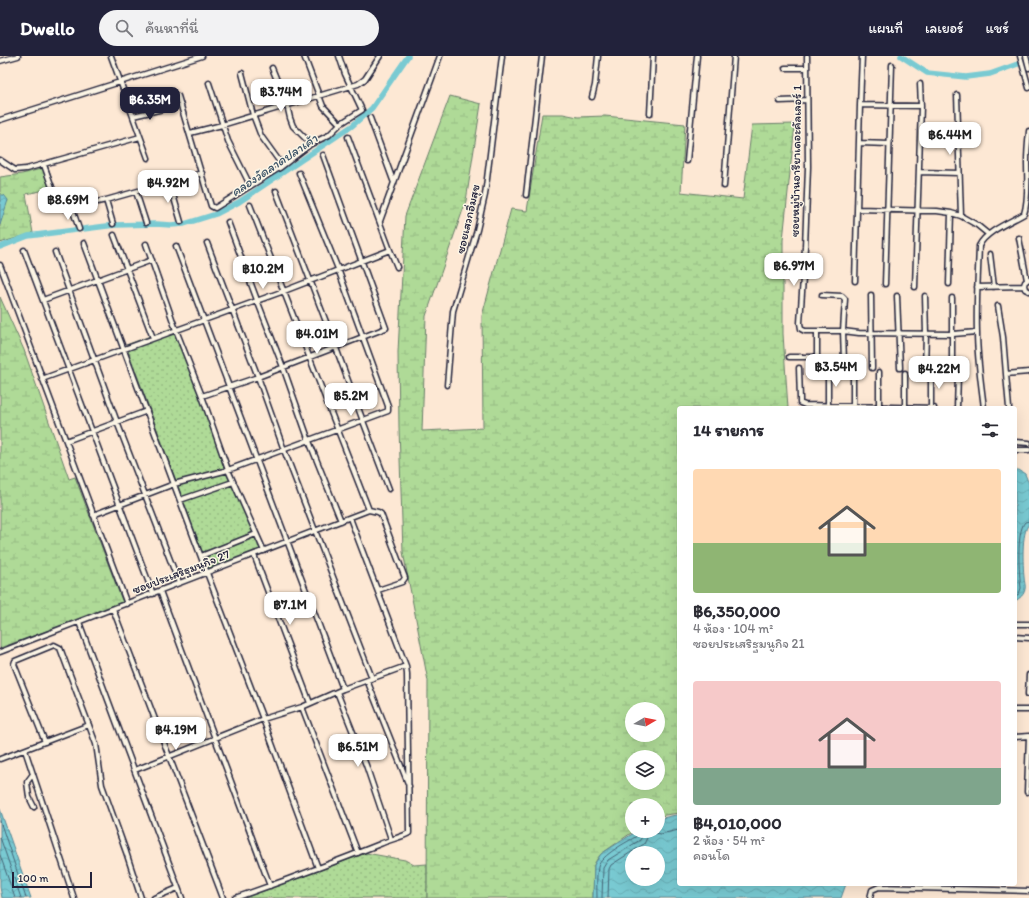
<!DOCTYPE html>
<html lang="th">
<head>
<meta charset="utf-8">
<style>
  body { margin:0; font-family:Itim,"Playpen Sans Thai",sans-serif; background:#f2f2f3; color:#2b2b33; height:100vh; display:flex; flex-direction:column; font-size:15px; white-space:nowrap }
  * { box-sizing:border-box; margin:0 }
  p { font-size:13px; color:#7c7c81 }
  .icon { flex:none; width:22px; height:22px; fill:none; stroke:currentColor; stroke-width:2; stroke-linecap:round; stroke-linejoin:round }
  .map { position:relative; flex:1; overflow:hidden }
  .drawer { position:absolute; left:677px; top:350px; width:340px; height:480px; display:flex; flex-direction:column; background:#fff; border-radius:4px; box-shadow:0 4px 16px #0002 }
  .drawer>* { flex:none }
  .needle { width:26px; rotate:80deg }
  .controls { position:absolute; left:625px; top:646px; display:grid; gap:8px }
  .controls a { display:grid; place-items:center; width:40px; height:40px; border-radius:50%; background:#fff; box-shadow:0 4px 16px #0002; font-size:20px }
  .scale { position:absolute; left:12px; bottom:10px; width:80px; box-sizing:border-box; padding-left:4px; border:2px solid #22223b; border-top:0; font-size:11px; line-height:14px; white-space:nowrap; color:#22223b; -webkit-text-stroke:3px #fcf5e5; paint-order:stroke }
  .price { position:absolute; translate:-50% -34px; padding:0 9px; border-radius:8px; background:#fff; color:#222; font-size:13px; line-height:26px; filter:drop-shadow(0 1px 2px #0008) }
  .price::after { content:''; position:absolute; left:50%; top:24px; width:12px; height:9px; margin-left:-6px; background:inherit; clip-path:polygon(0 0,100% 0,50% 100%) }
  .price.current { background:#22223b; color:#fff }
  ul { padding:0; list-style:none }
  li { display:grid; align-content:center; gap:8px; height:212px; padding:0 16px }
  li span { display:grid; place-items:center; height:124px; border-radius:4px; color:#555 }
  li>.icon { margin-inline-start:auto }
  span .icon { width:72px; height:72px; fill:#fffc; stroke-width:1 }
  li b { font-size:17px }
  h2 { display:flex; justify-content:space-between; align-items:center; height:48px; padding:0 16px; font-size:17px }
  header { display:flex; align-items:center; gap:24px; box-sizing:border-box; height:56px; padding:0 20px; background:#22223b; color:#fff }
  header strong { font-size:19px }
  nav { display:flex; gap:22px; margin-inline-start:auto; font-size:14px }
  .search { width:280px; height:36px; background:#f2f2f3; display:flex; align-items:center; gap:10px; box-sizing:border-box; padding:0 14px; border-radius:22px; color:#7c7c81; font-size:15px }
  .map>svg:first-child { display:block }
</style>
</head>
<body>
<header>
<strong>Dwello</strong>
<div class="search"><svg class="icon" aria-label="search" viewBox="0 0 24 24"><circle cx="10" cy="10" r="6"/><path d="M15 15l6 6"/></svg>ค้นหาที่นี่</div>
<nav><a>แผนที่</a><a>เลเยอร์</a><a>แชร์</a></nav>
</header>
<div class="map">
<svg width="1029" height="842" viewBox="0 0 1029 842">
  <defs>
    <pattern id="grass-dots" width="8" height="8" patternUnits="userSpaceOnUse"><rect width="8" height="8" fill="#afda97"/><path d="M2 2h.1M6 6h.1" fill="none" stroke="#96bb83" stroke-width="1.8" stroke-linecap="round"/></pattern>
    <pattern id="wetland-marsh" width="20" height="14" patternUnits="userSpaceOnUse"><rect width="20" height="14" fill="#afda97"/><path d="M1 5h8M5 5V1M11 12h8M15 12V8" fill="none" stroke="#96bb83"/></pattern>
    <pattern id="water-waves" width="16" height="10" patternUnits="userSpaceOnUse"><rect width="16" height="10" fill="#79cad2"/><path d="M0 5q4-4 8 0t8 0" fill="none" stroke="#68adb5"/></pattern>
  </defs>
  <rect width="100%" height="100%" fill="#fde8d4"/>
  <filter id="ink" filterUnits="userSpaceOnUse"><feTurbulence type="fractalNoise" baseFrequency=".025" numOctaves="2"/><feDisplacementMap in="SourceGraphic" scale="8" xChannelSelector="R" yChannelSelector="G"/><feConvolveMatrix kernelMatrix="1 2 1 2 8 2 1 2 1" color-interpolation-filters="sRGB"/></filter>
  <g filter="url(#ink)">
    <!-- grass -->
    <path fill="url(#grass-dots)" stroke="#687e69" d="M177,270L261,493L209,514L126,289Z
      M366,797L405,804L414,809L427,808V842H245Z"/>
    <!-- wetland -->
    <path fill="url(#wetland-marsh)" stroke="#687e69" fill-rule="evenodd" d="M450,40L481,48L466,145L426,260L422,375L483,372L482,260L511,153L527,155L542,58H563L578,61L605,60L685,68L681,136L743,143L752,69L795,68L783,184V278L788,352H679V757L665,759L658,761V749H632V775H634L601,798L597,803L594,809L593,842H427L428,625L403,496L399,372L398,296L405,160ZM632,653H658V679H632ZM632,701H658V727H632Z
      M48,111L55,132L26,138L33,177L0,187V121L22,118Z
      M0,241L24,294L69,423L75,421L123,547L0,592Z"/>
    <!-- water -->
    <path fill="url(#water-waves)" stroke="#568796" fill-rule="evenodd" d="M0,139H4L8,144L0,169Z
      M1015,414H1019L1025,418L1029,428V468C1021,477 1023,508 1024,521C1024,525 1026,530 1025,533C1024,539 1020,542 1015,545Z
      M0,753L31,842H2L0,831Z
      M676,759H679V828H846L841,842H593L594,809L601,798L637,775H658V763ZM632,797H658V823H632Z"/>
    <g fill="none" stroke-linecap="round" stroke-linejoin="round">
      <!-- shore -->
      <path stroke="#456577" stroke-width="1" d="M1015,540L1019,538L1021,532C1019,518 1016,476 1025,466L1029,465
        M0,765L26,842
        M0,781L21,842
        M0,799L15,842
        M597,842C597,832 596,820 598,811C601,799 627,786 637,780L638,775
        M602,842L603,812L608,804L640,784L643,779V775
        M608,842L609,813L611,809L644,788L650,776L660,778L679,774"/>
      <!-- canal -->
      <path stroke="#79cad2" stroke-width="5.5" d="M901,0L927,17L966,21L990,18L1029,4
        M0,191L28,180L115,169L156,168L171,169L184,168L216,158L239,146L352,70L372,52L408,0"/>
      <defs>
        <path id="street" d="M111,0L148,102
          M304,0L323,50L340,68
          M807,0L808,111L805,191L800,267L801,273L805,275H843L859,277L953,278L977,276
          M1020,0L1029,32
          M1026,0L1029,12
          M0,5L18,0
          M272,12L287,49L290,62L293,70L311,88
          M785,12H807
          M242,17L253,59L261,80L282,109
          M209,27L228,85L250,129
          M957,39L961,160
          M178,40L211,150L215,152L281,111L311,88L329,79L340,68L362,54L345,18L339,0
          M592,41L595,29L598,0
          M780,45L807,44
          M860,49L921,50
          M650,58L653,0
          M133,60L163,53
          M370,62L394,127
          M0,64L202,0
          M190,77L222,69L358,28L365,23L380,0
          M859,87L889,88
          M0,104L15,114L26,113L140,81
          M687,105L697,0
          M44,109L58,148L63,152L67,153L106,144L202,117
          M919,116L959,117
          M169,125L181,166
          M724,130L734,0
          M276,135L336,292L363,365L389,433
          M136,136L146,167
          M526,139L542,0
          M106,144L113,168
          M250,149L369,454
          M72,152L79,173
          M858,153L937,155L951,157L961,160L977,169L988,178
          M380,165L440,0
          M228,166L257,244L283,311L309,385L341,465
          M114,179L153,282
          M1019,182L1027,224
          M84,187L207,517L263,663L318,812
          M207,187L258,321L284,394L372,622
          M146,188L176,274L202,340L228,414L264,495
          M176,190C232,337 287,486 343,633
          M24,194L153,538
          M390,194L397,211
          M55,196L117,366L179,527
          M990,198L994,231
          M0,209L127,548
          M1029,223L1025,226L1024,229L1025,233L1029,235
          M855,225L860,49L862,0
          M885,228L892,9
          M949,228L951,157
          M915,231L921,50L920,28
          M977,231L1024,230
          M822,239L842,240L845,243L843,275L844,305
          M871,239L872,312
          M897,240L900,312
          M952,242V317
          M43,244L152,204
          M998,250L1003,281L1006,318
          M817,276V311
          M789,301H817
          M799,312L800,343V347L805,349L934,352
          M925,313L926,278L925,240
          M853,316V350
          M42,323L284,235L390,194L348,81
          M447,329L453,255L477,174L485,139L502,0
          M202,340L258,321L386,272L323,99
          M828,349V314
          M879,350V316
          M905,351V317
          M931,352V316
          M957,352L958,319
          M984,352C981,327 977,301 977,276C976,247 978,219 979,190C985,176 1010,166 1024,158C1029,143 1027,122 1027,106C1027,95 1028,85 1029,75
          M1009,352L1006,318L1029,316
          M66,385L147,355
          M1015,386L1029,387
          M1015,394H1029
          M180,444L233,426
          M93,459L174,428L228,414L388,355V350L338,213L299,117
          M254,499L310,647
          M201,500L256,478
          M160,535L270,830
          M113,553L223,842
          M79,566L182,842
          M1015,568H1029
          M1015,581L1029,582
          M0,596L369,454L378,456L381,458L405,522L402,526L378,534
          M367,624L409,730
          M337,636L366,709L391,783
          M1028,638L1029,619
          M302,651L358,797
          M1015,654H1029
          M1015,681L1029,680
          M45,686L14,608L15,605L54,589L60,592L96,688L102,729L126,796L141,842
          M25,694L74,842
          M0,703L89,669
          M135,714L263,663L302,651L343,633L406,610
          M33,718L27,726L29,741L34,751
          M1027,736L1029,680
          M154,842L178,832
          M235,842C284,825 333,807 380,788C388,784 403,781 409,777L407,618L406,610L350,462
          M870,842L872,834L879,831L1029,835"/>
      </defs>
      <!-- street casing -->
      <use href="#street" stroke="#22223b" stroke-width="7"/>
      <!-- street -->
      <use href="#street" stroke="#fcf5e5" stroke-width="4"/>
    </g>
  </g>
  <g text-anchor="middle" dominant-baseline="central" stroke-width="3" stroke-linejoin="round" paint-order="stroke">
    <!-- street labels -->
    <g font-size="12" fill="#22223b" stroke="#fcf5e5">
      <text transform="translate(796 105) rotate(-89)">ซอยหมู่บ้านอารียาเดอะคัลเลอร์ 1</text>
      <text transform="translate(468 163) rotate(-77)">ซอยเสวกอิ่มสุข</text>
      <text transform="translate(181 516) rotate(-21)">ซอยประเสริฐมนูกิจ 27</text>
    </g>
    <!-- water labels -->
    <g font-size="13" font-style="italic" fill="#3c5468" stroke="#fcf5e5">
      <text transform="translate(274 109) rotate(-34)">คลองวัดลาดปลาเค้า</text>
    </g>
  </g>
</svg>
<div class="controls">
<a><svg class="needle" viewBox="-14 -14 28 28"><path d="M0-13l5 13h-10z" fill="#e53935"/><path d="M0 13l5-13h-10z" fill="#7c7c81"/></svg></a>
<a><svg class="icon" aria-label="layers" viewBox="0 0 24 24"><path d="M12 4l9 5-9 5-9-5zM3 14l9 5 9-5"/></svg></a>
<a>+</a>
<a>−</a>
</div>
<div class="scale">100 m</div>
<b class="price" style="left:281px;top:57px">฿3.74M</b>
<b class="price current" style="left:150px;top:65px">฿6.35M</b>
<b class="price" style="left:950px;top:100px">฿6.44M</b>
<b class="price" style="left:168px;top:148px">฿4.92M</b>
<b class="price" style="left:68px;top:165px">฿8.69M</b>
<b class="price" style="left:794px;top:231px">฿6.97M</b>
<b class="price" style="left:263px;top:234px">฿10.2M</b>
<b class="price" style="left:317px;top:299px">฿4.01M</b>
<b class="price" style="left:836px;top:332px">฿3.54M</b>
<b class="price" style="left:939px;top:334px">฿4.22M</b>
<b class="price" style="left:351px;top:361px">฿5.2M</b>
<b class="price" style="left:290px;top:570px">฿7.1M</b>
<b class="price" style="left:176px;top:695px">฿4.19M</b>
<b class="price" style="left:358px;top:712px">฿6.51M</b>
<section class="drawer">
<h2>14 รายการ<svg class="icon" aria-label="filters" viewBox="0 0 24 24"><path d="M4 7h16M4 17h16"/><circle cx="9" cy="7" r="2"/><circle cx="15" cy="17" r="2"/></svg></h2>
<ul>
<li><span style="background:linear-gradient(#ffd9b3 60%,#8fb573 0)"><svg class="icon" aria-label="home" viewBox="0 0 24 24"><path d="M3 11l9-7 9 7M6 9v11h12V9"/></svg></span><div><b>฿6,350,000</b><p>4 ห้อง · 104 m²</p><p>ซอยประเสริฐมนูกิจ 21</p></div></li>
<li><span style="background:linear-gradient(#f6c9c9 70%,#7fa58c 0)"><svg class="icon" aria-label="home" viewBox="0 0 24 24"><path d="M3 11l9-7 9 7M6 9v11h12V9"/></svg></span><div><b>฿4,010,000</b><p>2 ห้อง · 54 m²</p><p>คอนโด</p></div></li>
</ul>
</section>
</div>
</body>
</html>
